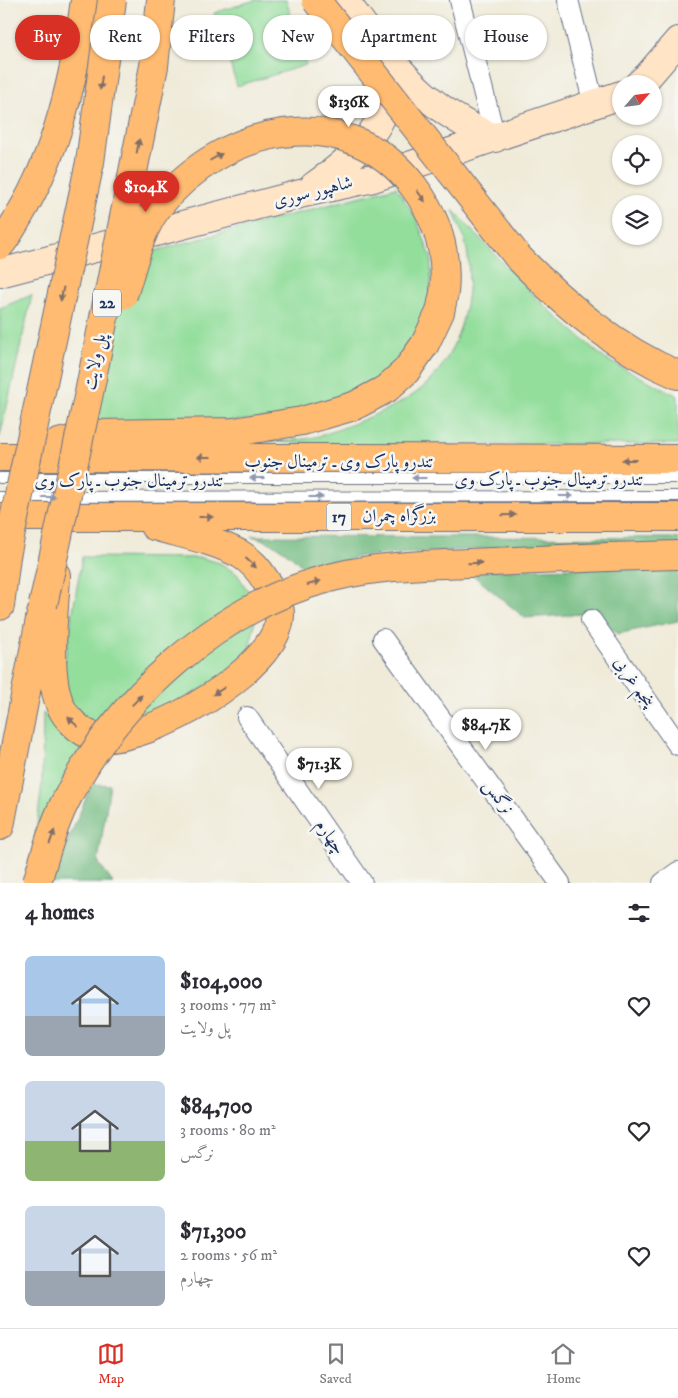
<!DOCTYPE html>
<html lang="en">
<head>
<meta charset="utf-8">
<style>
  body { margin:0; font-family:"IM FELL DW Pica",Amiri,serif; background:#f7f7f7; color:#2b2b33; height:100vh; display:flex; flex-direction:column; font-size:19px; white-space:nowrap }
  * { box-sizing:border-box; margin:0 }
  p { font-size:16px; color:#7c7c81 }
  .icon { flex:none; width:28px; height:28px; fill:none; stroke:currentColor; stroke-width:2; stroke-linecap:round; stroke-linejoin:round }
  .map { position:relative; height:883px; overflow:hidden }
  .sheet { display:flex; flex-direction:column; background:#fff; flex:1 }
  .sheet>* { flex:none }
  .banner { position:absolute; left:15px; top:15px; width:649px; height:45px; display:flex; gap:10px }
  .needle { width:32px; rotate:62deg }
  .controls { position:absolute; left:612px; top:75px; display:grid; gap:10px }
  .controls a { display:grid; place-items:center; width:50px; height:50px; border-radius:50%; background:#fff; box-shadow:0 1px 4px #0004; font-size:25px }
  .price { position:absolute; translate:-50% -42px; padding:0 11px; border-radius:18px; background:#fff; color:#222; font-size:16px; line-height:32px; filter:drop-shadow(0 1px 2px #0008) }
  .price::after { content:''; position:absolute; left:50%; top:30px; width:15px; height:11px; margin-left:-8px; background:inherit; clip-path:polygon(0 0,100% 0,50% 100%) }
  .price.on { background:#d93025; color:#fff }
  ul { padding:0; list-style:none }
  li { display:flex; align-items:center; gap:15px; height:125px; padding:0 25px }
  li span { display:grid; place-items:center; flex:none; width:140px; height:100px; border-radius:8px; color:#555 }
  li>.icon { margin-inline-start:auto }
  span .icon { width:60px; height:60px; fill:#fffc; stroke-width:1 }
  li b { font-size:21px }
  h2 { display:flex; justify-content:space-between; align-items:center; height:60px; padding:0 25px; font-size:21px }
  .tag { padding:0 18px; border-radius:22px; background:#fff; box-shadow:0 1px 4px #0004; font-size:18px; line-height:45px }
  .tag.on { background:#d93025; color:#fff }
  .dock { display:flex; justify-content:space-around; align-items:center; height:70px; border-top:1px solid #e1e1e2; background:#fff; font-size:14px; color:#7c7c81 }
  .dock a { display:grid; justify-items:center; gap:2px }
  .dock .on { color:#d93025 }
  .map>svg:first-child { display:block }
</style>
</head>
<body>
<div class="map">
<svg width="678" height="883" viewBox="0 0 678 883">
  <rect width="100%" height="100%" fill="#f6f6f2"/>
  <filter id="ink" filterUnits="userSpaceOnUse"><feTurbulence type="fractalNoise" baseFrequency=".02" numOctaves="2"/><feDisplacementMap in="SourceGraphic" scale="10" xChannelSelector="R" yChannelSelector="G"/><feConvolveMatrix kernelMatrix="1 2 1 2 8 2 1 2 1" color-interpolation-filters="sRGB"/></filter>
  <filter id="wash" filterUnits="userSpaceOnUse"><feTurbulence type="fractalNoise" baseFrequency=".0096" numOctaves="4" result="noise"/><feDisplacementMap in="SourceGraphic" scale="20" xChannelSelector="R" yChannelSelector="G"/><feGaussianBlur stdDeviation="1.12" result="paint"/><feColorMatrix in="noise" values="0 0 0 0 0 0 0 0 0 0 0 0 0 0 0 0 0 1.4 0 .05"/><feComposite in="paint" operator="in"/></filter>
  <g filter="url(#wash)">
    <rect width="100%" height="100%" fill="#f0ebd9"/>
    <!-- green -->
    <path fill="#93de9b" stroke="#57867c" d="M255,0H286L306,65L237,86L214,13Z
      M396,187L416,218L431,257V283L427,307L418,328L388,376L324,415L92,430L128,258Z
      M453,210L538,300L605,359L678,396V444L322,445L266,441C283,440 303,441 319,436C343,429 397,407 416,393C456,364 473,304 468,257C467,241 458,224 453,210Z
      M32,295L0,437V308Z
      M82,557L202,558L220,563L237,574L255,602L254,628L248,652L221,678L137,726L82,719L67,699L62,676Z
      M43,713L68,733L89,741L30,882L42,783Z"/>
    <!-- forest -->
    <path fill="#76bd83" stroke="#487670" d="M252,536L678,538V546L515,547L361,556L306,571C290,552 275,543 252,536Z
      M678,565V621L617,634L597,613L525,618L468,571Z
      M92,784L110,785L98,862L113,883H50Z"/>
  </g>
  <g filter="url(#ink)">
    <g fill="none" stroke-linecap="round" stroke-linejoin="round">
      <defs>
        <path id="lane" d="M0,478H678
          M0,497L678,496"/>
        <path id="street" d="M460,0L495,138
          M568,0L594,105
          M591,620L678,745
          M383,639L560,883
          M247,717L362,883
          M663,883L678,872"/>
        <path id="secondary" d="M344,0C390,60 421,108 495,138
          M639,84L648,76L678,41
          M314,186C351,160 396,123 388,72
          M0,273L304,193L373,178L621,95"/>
        <path id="highway" d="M0,245C7,237 13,226 19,216C58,151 75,75 85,0
          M518,257C564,304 616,349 678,375
          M58,443L95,434L234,432L302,421L354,406L386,389L406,371L425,344L440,312L444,293
          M0,457L678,459
          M0,517H678
          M608,557L678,555
          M56,575C55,611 42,691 69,719C77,728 88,736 100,738C149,743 279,669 280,615C280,602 273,590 266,581C260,571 250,560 240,554C214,540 182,534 154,526
          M0,606L6,556
          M0,826L41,614"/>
      </defs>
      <!-- lane casing -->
      <use href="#lane" stroke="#667189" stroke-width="12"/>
      <!-- street casing -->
      <use href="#street" stroke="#667189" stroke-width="22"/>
      <!-- secondary casing -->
      <use href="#secondary" stroke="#667189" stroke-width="30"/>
      <!-- highway casing -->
      <use href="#highway" stroke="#667189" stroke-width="30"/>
      <!-- lane -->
      <use href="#lane" stroke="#fff" stroke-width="10"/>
      <!-- street -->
      <use href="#street" stroke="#fff" stroke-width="20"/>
      <!-- secondary -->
      <use href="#secondary" stroke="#ffe4c6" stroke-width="28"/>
      <!-- highway -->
      <use href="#highway" stroke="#ffbb71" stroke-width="28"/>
      <defs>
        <path id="highway-bridge" d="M316,0L518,257
          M123,295C133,266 139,231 158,207C221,127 345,96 414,187C438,219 448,253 444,293
          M6,556L90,162L112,0
          M43,605L89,393L154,66L161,0
          M37,883C44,857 52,829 64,804C114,701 220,605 333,577C377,566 423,565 468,563C515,561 561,559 608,557"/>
      </defs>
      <!-- highway-bridge casing -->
      <use href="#highway-bridge" stroke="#667189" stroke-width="30" stroke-linecap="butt"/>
      <!-- highway-bridge -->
      <use href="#highway-bridge" stroke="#ffbb71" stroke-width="28"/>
    </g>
    <!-- one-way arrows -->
    <defs><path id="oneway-solid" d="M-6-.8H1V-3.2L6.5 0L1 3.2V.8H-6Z" transform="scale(1.25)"/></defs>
    <g fill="#826e67">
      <use href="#oneway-solid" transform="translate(101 83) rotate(98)"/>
      <use href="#oneway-solid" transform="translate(138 146) rotate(-79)"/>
      <use href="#oneway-solid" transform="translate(216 157) rotate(-30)"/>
      <use href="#oneway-solid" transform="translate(421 196) rotate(54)"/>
      <use href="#oneway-solid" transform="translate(62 294) rotate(102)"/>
      <use href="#oneway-solid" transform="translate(204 457) rotate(-180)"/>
      <use href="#oneway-solid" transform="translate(629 460) rotate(180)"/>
      <use href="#oneway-solid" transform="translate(509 515) rotate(-1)"/>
      <use href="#oneway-solid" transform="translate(206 517)"/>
      <use href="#oneway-solid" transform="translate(251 563) rotate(42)"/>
      <use href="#oneway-solid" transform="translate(475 563) rotate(-2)"/>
      <use href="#oneway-solid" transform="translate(314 583) rotate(-17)"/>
      <use href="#oneway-solid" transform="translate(219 691) rotate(148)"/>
      <use href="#oneway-solid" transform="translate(137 700) rotate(-46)"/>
      <use href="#oneway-solid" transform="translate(73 722) rotate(-137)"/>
      <use href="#oneway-solid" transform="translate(52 837) rotate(-70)"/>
    </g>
    <g fill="#8d97ae">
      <use href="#oneway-solid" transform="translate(257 478) rotate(-180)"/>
      <use href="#oneway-solid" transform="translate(419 478) rotate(-180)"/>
      <use href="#oneway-solid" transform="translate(566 496)"/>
      <use href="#oneway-solid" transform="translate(49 497)"/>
      <use href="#oneway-solid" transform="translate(316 497)"/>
    </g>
  </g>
  <g text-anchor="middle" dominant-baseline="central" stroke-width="5" stroke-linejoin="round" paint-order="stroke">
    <!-- shield labels -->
    <g fill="#f6f6f2" stroke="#5d6b8a" stroke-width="1">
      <rect x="93" y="289.5" width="28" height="27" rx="4"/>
      <rect x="326.5" y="503.5" width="25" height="27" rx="4"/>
    </g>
    <g font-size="16" font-weight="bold" fill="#1b2f5e">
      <text x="107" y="303">22</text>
      <text x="339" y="517">17</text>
    </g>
    <!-- street labels -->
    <g font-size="18" fill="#1b2f5e" stroke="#f6f6f2">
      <text transform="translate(313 192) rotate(-14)">شاهپور سوری</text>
      <text transform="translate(95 362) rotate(-79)">پل ولایت</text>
      <text x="339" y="462">تندرو پارک وی ـ ترمینال جنوب</text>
      <text x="549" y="480">تندرو ترمینال جنوب ـ پارک وی</text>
      <text x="129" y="481">تندرو ترمینال جنوب ـ پارک وی</text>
      <text transform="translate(399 516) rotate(-1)">بزرگراه چمران</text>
      <text transform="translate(634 682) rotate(55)">پنجم غربی</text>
      <text transform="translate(498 797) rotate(54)">نرگس</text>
      <text transform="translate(330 837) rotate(55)">چهارم</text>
    </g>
  </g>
</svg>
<div class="controls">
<a><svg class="needle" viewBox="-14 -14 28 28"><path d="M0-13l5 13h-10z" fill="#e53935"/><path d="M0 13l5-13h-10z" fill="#7c7c81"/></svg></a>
<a><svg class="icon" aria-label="locate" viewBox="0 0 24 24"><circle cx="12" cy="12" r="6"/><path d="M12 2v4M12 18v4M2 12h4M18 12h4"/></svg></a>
<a><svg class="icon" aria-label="layers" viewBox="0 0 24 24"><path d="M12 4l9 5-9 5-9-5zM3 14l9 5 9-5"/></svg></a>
</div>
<b class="price" style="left:349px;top:128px">$136K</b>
<b class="price on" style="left:146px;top:213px">$104K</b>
<b class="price" style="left:486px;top:751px">$84.7K</b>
<b class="price" style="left:319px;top:790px">$71.3K</b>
<div class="banner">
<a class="tag on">Buy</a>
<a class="tag">Rent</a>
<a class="tag">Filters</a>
<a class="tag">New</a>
<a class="tag">Apartment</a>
<a class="tag">House</a>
</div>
</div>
<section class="sheet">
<h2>4 homes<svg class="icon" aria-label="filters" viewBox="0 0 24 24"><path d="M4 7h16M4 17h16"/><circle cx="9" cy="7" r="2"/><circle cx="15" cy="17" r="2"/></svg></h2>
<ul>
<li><span style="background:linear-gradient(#a9c7e8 60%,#9aa5b1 0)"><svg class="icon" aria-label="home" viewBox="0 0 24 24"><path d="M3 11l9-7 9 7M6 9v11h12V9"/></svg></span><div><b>$104,000</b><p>3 rooms · 77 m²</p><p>پل ولایت</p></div><svg class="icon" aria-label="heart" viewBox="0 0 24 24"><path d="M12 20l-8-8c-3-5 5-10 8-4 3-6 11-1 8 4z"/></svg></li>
<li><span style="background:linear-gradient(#c9d6e8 60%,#8fb573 0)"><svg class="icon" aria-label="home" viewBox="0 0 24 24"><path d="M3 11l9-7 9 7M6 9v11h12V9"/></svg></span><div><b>$84,700</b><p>3 rooms · 80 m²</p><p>نرگس</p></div><svg class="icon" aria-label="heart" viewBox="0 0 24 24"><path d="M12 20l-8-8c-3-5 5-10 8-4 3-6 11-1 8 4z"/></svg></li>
<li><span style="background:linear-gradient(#c9d6e8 65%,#9aa5b1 0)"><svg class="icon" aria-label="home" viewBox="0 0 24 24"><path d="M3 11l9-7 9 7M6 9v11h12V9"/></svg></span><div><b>$71,300</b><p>2 rooms · 56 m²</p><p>چهارم</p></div><svg class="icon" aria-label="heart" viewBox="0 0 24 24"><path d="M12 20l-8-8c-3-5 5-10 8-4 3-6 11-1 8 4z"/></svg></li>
</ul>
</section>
<nav class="dock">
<a class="on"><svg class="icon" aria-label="map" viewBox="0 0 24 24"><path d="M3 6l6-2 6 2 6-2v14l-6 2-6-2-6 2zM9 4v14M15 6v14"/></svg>Map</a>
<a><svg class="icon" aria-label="saved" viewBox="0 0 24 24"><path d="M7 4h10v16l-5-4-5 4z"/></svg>Saved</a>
<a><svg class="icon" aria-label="home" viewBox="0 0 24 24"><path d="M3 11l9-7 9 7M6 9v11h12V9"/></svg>Home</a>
</nav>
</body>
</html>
